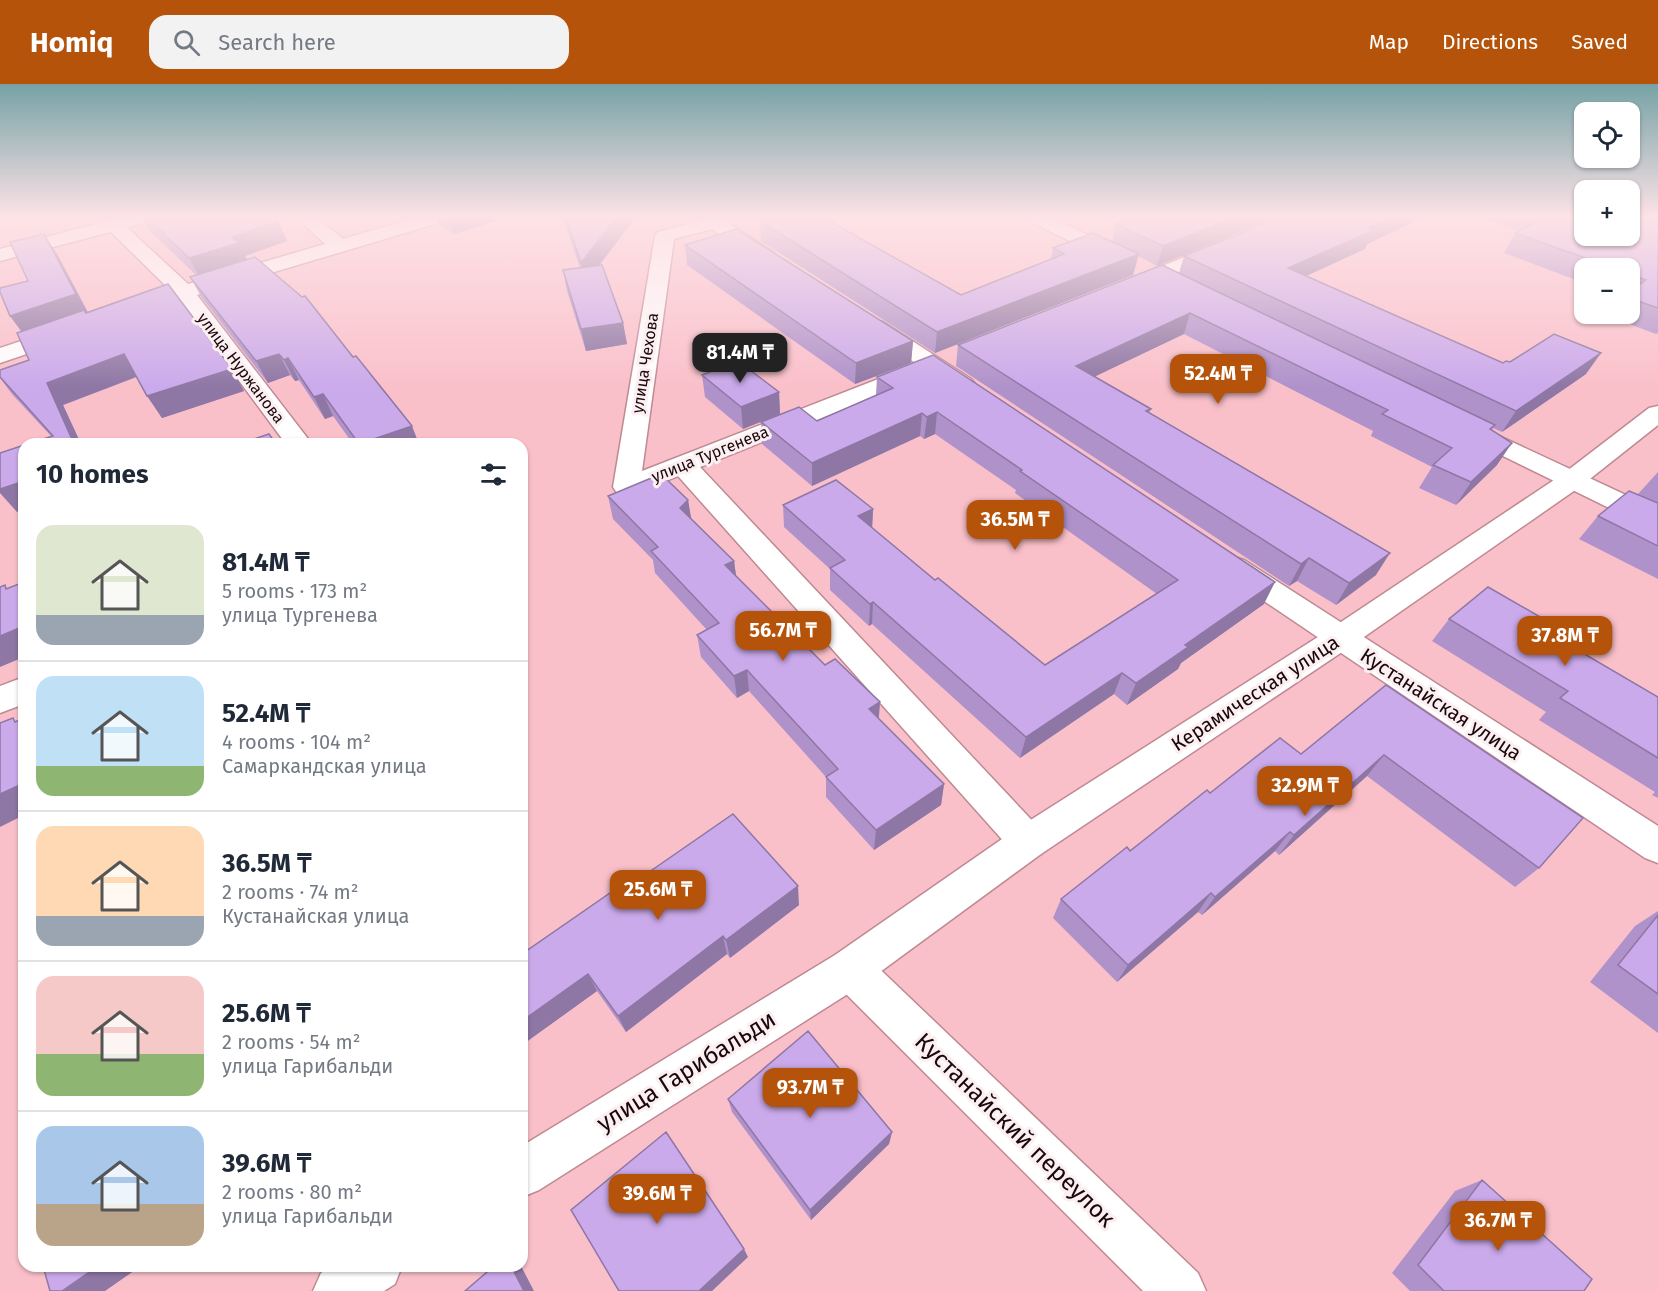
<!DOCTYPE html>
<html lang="en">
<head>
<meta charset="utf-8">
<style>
  body { margin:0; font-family:"Fira Sans",sans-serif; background:#f2f2f3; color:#1f2937; height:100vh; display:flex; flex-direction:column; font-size:22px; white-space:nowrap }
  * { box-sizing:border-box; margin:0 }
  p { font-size:20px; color:#747a83 }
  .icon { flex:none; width:33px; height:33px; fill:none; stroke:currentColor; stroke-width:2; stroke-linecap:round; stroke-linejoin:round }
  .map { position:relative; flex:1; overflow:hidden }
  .side { position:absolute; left:18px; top:354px; width:510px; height:834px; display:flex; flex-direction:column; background:#fff; border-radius:18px; box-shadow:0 2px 4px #0004 }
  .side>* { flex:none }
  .buttons { position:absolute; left:1574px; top:18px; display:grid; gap:12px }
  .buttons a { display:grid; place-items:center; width:66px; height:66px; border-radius:12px; background:#fff; box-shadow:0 2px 4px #0004; font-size:30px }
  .price { position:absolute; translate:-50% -51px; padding:0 14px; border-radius:12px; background:#b45309; color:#fff; font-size:20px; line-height:39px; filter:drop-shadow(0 2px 3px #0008) }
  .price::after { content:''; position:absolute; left:50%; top:36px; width:18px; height:14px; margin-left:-9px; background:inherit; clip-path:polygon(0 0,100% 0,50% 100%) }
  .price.active { background:#222; color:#fff }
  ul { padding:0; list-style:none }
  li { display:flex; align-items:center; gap:18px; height:150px; padding:0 18px }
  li+li { border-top:2px solid #e0e1e3 }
  li span { display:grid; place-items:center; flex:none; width:168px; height:120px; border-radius:18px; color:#555 }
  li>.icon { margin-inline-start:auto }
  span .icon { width:72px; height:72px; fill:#fffc; stroke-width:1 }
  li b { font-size:26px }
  h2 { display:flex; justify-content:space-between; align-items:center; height:72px; padding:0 18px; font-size:26px }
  header { display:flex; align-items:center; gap:36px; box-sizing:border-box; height:84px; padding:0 30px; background:#b45309; color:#fff }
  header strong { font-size:28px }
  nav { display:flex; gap:33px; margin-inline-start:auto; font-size:21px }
  .search { width:420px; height:54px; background:#f2f2f3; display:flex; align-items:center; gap:15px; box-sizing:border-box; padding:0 21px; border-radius:18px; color:#747a83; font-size:22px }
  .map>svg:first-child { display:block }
</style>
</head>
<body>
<header>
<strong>Homiq</strong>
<div class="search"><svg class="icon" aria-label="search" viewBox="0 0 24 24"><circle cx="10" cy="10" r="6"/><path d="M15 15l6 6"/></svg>Search here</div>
<nav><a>Map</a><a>Directions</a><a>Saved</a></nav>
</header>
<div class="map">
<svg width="1658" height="1207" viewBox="0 0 1658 1207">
  <rect width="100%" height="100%" fill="#fac0ca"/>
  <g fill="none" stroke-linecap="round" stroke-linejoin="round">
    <defs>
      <path id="street" d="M297,134H317L343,155L415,134H444L442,138L197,211L312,360H286L180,217C164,222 144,234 127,230L124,225L127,220L170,206L104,141L106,137H120L188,200L325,160Z
        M711,134H741L739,138L730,140L773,168L776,172L773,176H759L712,145L674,155L642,387L917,280L867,248L864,243L867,238L875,236L883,238L971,295L975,300L971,305C955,309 942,297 929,288L926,292L700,383L1041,746L1047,758L1041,770L1028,775L1015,770L678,392L635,409L626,411L617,409L613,403L655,152L658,148Z
        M1029,134H1053L1126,170L1129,174L1126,178H1112L1031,138Z
        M1280,134H1305L1303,138L1137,206L1130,208L1123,206L1120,202L1123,198Z
        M66,242L74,244L77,249L74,254L0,279V264Z
        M1467,337L1658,426V446L1648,443L1458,350L1454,345L1458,340Z
        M1234,473L1244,476L1658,742V779L1645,774L1224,490L1219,483L1224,476Z
        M24,593V620L0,629V602Z
        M850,865L865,871L1198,1189L1206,1207H1143L835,899L829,885L835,871Z"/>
      <path id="secondary" d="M119,134H150L148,138L0,177V165Z
        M1658,322V341L1581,402L1351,562L1041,770L865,899L539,1106L522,1113V1062L835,871L1015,746L1329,546L1563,390L1649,324Z
        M331,1182H402L395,1200L384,1207H313L321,1189Z"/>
    </defs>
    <!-- street casing -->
    <use href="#street" stroke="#bf8992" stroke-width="3"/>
    <!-- secondary casing -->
    <use href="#secondary" stroke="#bf8992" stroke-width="3"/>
    <!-- street -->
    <use href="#street" fill="#fff" fill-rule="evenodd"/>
    <!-- secondary -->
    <use href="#secondary" fill="#fff" fill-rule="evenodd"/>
  </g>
  <!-- wall -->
  <path fill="#af92ca" d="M143,134H274L278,137L287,157L245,172L247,175L419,360H353L333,332L325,335L299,296L295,297L290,291L268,299L202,214L190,193L196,191L150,147Z
    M438,134H494L495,137L454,150L440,141Z
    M563,134H635L599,181L623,239L627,260L586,267L567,207L563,186L580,184Z
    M1132,134H1274L1157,182L1138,172L1133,191L935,269L761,157L760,137L961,211L1051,175L1053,164L1112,158L1116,140Z
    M1279,134H1422L1367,160L1365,165L1306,192L1503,279L1510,278L1586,290L1502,348L1493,344L1492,346L1497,381L1456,421L1419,404L1432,383L1371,352L1373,347L1184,250L1094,292L1151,325L1149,329L1376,491L1336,521L1297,497L1289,502L956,282L958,261L1179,189L1184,172Z
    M1481,134H1658V249L1656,250L1608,232L1610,230H1629V184H1584V199L1504,169L1515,149L1519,147Z
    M685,161L913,257L911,279L855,300L687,181Z
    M57,170L88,228L232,285L244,307L162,334L137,293L63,321L81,360H27L51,352L12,310L0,294V286L29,276L21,247L10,232L28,197Z
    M702,291L779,308L780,330L743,345L705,313Z
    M877,293L1264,520L1181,579L1178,585L1127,621L1114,610L1020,674L872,540L869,542L830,506V485L784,443L783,421L873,425L872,444L935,496L1045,581L1157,510L1015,409L1016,406L935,350L924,355L920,352L812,402L762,360L761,338L817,337L876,311Z
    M1658,388V495L1579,455L1598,432L1638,410Z
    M608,412L688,416L691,435L734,477L736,492L825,581L880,618L879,634L944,700L941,721L874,766L826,713V693L749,607L737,614L701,573L697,551L707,546L655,489L653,476L613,435Z
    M1449,535L1554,541L1548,548L1658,613V714L1652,711L1655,708L1539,636L1546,628L1432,557Z
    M1386,601L1539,784L1515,803L1367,692L1279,771L1275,767L1202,831L1198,828L1117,898L1053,834L1061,815L1210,709L1301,670Z
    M639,795L799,821L730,874L727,870L626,948L597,907L522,961Z
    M1658,827V949L1590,898L1635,842Z
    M728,1015L892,1048L889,1060L811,1136L732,1028Z
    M1482,1096L1584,1207H1410L1392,1189L1455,1107Z"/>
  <!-- shaded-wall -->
  <path fill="#8e77a4" d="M449,134H494L495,137L454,150Z
    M616,134H635L586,199L581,179Z
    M1233,134H1274L1157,182L1163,162Z
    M1390,134H1422L1367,160L1365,165L1280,204L1288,184Z
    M278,137L287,157L245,172L249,180L200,194L189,174L232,153Z
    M44,150L57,170L89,231L26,253L10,232L76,210Z
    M1139,170L1133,191L935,269L937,248Z
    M1190,229L1184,250L1071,304L1076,282Z
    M623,239L627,260L586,267L581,245Z
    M913,257L911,279L855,300L856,279Z
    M1601,269L1586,290L1502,348L1516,327Z
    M124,270L138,292L63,321L81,360H74L47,299Z
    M279,270L290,291L268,299L256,277Z
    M288,274L299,296L295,297L284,276Z
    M232,285L244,307L162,334L147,312Z
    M779,308L780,330L743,345L741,323Z
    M323,310L333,332L325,335L314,313Z
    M937,328L935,350L924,355L927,333Z
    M922,329L920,352L812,402V379Z
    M412,342L419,360H360Z
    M1512,359L1497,381L1456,421L1471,398Z
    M24,397V425L17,428L0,409V405Z
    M688,416L692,439L680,424Z
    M873,425L872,447L858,432Z
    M1390,469L1376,491L1336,521L1349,499Z
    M1309,474L1297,497L1289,502L1301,480Z
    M734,477L737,499L725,481Z
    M1275,498L1264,520L1181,579L1178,585L1127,621L1136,599L1185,561Z
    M873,518L872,540L869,542L870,520Z
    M24,542V573L0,583V552Z
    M747,586L749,607L737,614L734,592Z
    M1122,589L1114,610L1020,674L1026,653Z
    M880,618L878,640L869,625Z
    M1384,671L1367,692L1279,771L1294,751Z
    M24,699V731L0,743V710Z
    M944,700L941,721L874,766L876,746Z
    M1290,748L1275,767L1202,831L1215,813Z
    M798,802L799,821L730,874L726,856Z
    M1211,809L1198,828L1117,898L1128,881Z
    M723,852L727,870L626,948L618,932Z
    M588,890L597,907L522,961V937Z
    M892,1048L889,1060L811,1136L810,1126Z
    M744,1165L748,1173L712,1207H699Z
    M98,1182H141L105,1207H62Z
    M511,1182H521L534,1207H524Z"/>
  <!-- building -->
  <path fill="#cbaaeb" stroke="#8e77a4" stroke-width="1.5" d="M147,134H274L278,137L232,153L239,159L189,174Z
    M566,134H616L581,179Z
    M770,134H824L961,211L1064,170L1053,164L1093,149L1139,170L937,248L760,137Z
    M1132,134H1233L1163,162L1116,140Z
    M1279,134H1390L1369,144L1374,146L1288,184L1503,279L1506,277L1510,278L1554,250L1601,269L1516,327L1184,172Z
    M1544,134H1584V152H1629V134H1658V224L1629,214V207L1646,196L1629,190V184H1614L1515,149Z
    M736,145L913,257L856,279L685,161Z
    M44,150L76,210L10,232L0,208V204L28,197L10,158Z
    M255,173L302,213L305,212L353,273L356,272L412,342L359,360L323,310L314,313L288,274L284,276L279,270L256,277L190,193Z
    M602,181L623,239L581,245L563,186Z
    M1162,181L1495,341L1490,345L1512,359L1471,398L1433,381L1452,364L1382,330L1388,326L1190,229L1076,282L1151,325L1146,327L1390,469L1349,499L1309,474L1301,480L958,261Z
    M168,200L232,285L147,312L124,270L47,299L74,360H27L53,352L0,293V286L29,276L17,249L84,226L86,229Z
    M933,271L1275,498L1185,561L1188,563L1136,599L1122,589L1026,653L873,518L870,520L830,484L845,476L783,421L836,396L873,425L858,432L935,496L938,494L1045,581L1178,496L1020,387L1022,386L937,328L927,333L922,329L812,379L761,338L799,323L817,337L893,304L877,293Z
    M738,277L779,308L741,323L702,291Z
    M269,350L276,360H239Z
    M24,361V397L0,405V369Z
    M661,390L688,416L680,424L734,477L725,481L825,581L835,575L880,618L869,625L944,700L876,746L826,693L838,685L747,586L734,592L697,551L719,539L651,467L658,463L608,412Z
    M1629,407L1658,419V462L1598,432Z
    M24,498V542L0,552V503L5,501L6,505Z
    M1488,503L1554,541L1547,548L1658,613V674L1560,614L1568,607L1449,535Z
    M1386,601L1583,734L1539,784L1384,671L1294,751L1290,748L1215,813L1211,809L1128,881L1061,815L1127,763L1130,767L1207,706L1210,709L1280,654L1301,670Z
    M13,634L15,638L24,634V699L0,710V639Z
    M733,730L798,802L726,856L723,852L618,932L588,890L522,937V870L636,791L639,795Z
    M1658,831V910L1618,881Z
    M808,947L892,1048L810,1126L728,1015Z
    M666,1048L744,1165L699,1207H619L571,1126Z
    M24,1089V1105L20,1091Z
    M1482,1096L1592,1195L1584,1207H1444L1418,1181Z
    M43,1182H98L62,1207H50Z
    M494,1182H511L524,1207H465Z"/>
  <!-- sky -->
  <linearGradient id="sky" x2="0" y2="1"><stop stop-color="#76a2a6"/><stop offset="0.44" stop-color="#fde3e7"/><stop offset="1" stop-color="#fde3e7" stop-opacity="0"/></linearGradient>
  <rect width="1658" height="303" fill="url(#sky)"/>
  <g text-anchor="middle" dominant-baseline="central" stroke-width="6" stroke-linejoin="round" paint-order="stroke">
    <!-- far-street labels -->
    <g font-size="16" fill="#1a070b" stroke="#fbeff1">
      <text transform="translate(645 279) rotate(-81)">улица Чехова</text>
      <text transform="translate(241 284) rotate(53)">улица Нуржанова</text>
      <text transform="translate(710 370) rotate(-22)">улица Тургенева</text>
    </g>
    <!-- street labels -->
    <g font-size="20" fill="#1a070b" stroke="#fbeff1">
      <text transform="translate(1255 609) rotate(-33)">Керамическая улица</text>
      <text transform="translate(1441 620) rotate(33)">Кустанайская улица</text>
    </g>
    <!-- near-street labels -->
    <g font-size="24" fill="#1a070b" stroke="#fbeff1">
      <text transform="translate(686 987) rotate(-32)">улица Гарибальди</text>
      <text transform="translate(1015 1046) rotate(44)">Кустанайский переулок</text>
    </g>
  </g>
</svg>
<div class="buttons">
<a><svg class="icon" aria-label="locate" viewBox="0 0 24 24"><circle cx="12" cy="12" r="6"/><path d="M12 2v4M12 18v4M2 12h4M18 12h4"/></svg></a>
<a>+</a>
<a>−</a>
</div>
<b class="price active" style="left:740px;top:300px">81.4M ₸</b>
<b class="price" style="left:1218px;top:321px">52.4M ₸</b>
<b class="price" style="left:1015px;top:467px">36.5M ₸</b>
<b class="price" style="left:783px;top:578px">56.7M ₸</b>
<b class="price" style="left:1565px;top:583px">37.8M ₸</b>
<b class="price" style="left:1305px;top:733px">32.9M ₸</b>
<b class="price" style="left:658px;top:837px">25.6M ₸</b>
<b class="price" style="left:810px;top:1035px">93.7M ₸</b>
<b class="price" style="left:657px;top:1141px">39.6M ₸</b>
<b class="price" style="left:1498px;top:1168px">36.7M ₸</b>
<section class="side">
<h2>10 homes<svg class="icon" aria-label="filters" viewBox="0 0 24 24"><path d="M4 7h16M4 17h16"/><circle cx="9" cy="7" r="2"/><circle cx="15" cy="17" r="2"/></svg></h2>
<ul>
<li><span style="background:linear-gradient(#dfe7d0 75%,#9aa5b1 0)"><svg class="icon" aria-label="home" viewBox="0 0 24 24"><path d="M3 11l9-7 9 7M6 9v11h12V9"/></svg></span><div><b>81.4M ₸</b><p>5 rooms · 173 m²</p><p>улица Тургенева</p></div></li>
<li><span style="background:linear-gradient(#bfe0f5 75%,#8fb573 0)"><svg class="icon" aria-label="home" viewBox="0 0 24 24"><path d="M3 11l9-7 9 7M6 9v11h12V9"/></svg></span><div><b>52.4M ₸</b><p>4 rooms · 104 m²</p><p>Самаркандская улица</p></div></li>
<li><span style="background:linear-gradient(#ffd9b3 75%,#9aa5b1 0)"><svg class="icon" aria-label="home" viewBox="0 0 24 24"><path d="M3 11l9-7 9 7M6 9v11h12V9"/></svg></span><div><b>36.5M ₸</b><p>2 rooms · 74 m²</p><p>Кустанайская улица</p></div></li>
<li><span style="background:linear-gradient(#f6c9c9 65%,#8fb573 0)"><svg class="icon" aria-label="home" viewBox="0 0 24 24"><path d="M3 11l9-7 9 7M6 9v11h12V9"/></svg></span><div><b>25.6M ₸</b><p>2 rooms · 54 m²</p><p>улица Гарибальди</p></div></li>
<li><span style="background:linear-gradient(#a9c7e8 65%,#b9a48a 0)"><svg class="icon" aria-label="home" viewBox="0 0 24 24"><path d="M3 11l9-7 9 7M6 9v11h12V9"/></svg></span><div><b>39.6M ₸</b><p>2 rooms · 80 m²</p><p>улица Гарибальди</p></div></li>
</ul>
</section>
</div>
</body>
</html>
